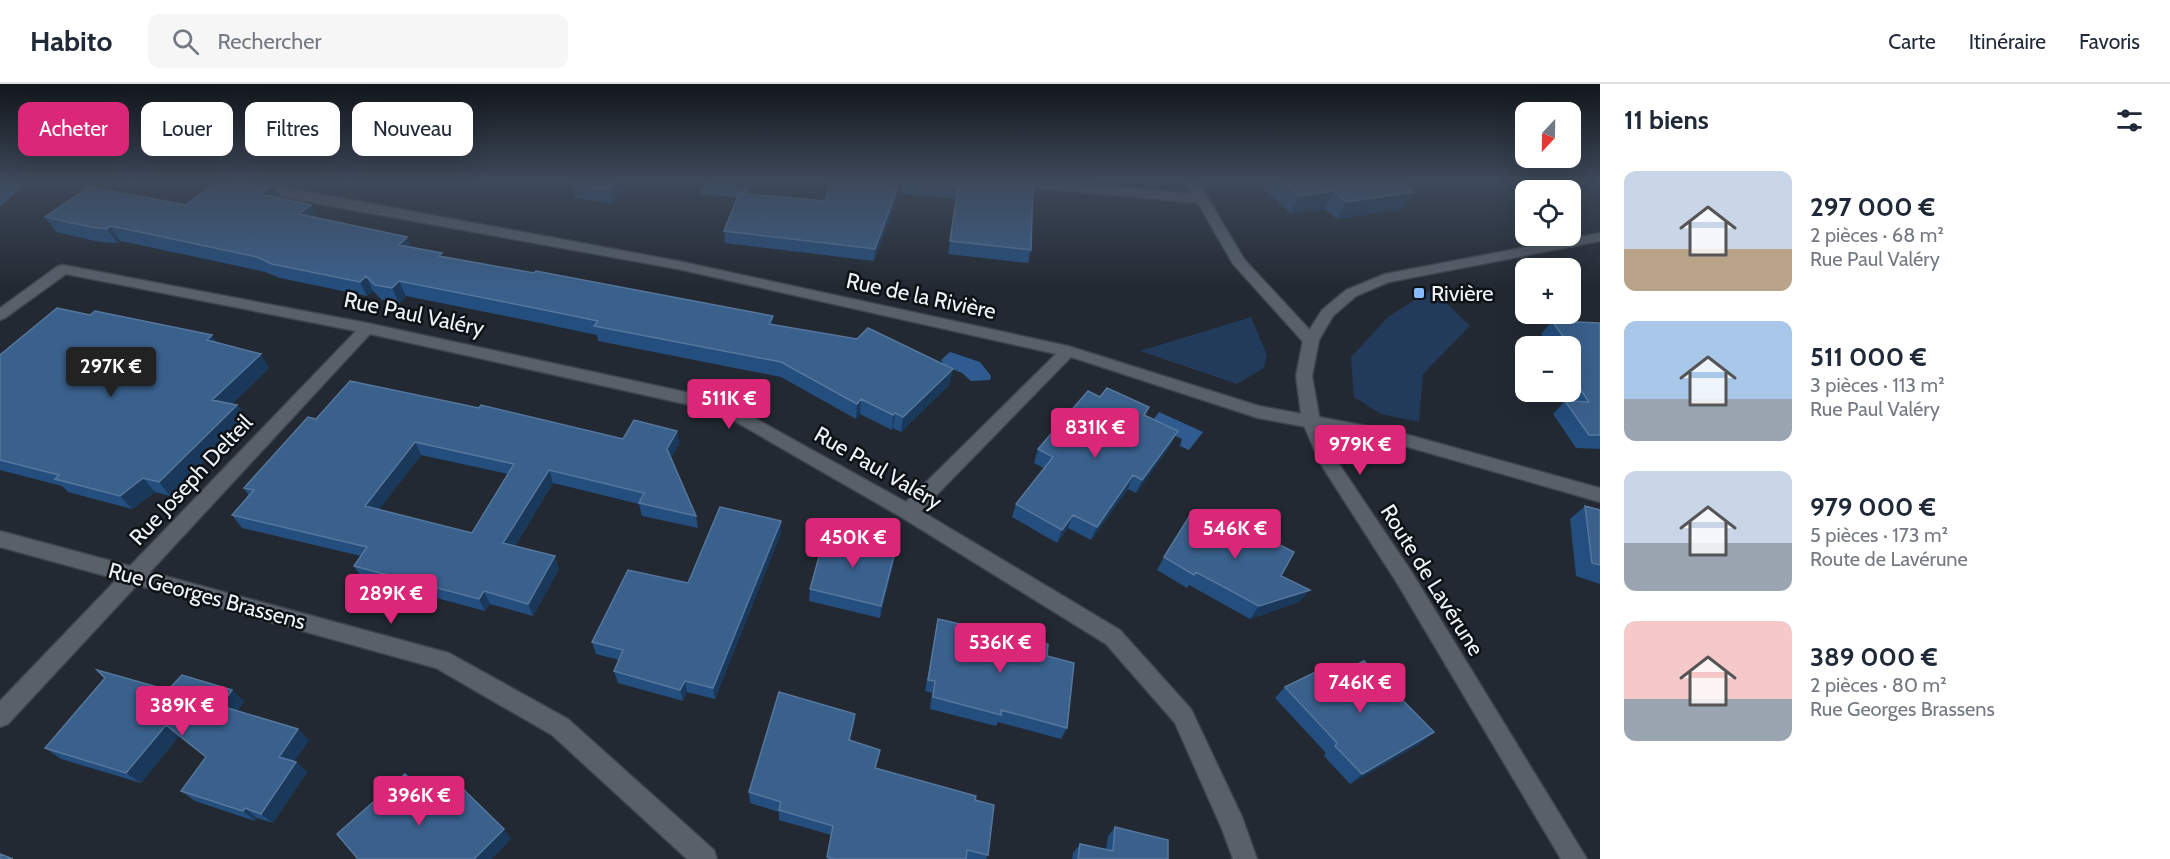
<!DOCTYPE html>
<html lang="fr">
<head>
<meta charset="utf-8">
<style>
  body { margin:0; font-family:Cabin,sans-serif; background:#f6f6f7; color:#1f2937; height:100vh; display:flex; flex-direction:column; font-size:22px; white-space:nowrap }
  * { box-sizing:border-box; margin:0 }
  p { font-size:20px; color:#747a83 }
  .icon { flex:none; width:33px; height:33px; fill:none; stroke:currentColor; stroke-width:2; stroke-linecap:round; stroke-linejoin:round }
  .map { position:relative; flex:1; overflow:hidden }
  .side { display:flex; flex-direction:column; background:#fff; width:570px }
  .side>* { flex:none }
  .top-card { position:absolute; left:18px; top:18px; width:570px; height:54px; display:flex; gap:12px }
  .needle { width:39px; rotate:202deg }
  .buttons { position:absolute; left:1515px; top:18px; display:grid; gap:12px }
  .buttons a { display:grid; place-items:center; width:66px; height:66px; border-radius:12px; background:#fff; box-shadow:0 6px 24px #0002; font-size:30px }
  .price { position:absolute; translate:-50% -51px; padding:0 14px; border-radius:6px; background:#db2777; color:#fff; font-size:20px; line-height:39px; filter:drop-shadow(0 2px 3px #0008) }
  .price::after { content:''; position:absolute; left:50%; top:36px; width:18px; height:14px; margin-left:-9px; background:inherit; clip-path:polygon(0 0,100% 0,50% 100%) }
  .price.on { background:#222; color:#fff }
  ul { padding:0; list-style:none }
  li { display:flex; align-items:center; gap:18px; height:150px; padding:0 24px }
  li span { display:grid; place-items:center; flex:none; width:168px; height:120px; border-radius:12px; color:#555 }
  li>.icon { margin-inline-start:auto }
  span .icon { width:72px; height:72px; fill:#fffc; stroke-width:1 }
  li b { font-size:26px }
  h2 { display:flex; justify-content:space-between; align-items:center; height:72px; padding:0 24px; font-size:26px }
  .pill { padding:0 21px; border-radius:12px; background:#fff; box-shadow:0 6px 24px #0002; font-size:21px; line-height:54px }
  .pill.on { background:#db2777; color:#fff }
  header { display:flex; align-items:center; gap:36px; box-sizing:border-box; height:84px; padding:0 30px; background:#fff; border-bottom:2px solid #e0e1e3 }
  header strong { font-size:28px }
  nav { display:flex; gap:33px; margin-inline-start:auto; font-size:21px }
  .search { width:420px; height:54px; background:#f6f6f7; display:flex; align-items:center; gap:15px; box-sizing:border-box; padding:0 21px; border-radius:12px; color:#747a83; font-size:22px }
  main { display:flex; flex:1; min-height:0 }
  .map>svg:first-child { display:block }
</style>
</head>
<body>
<header>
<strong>Habito</strong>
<div class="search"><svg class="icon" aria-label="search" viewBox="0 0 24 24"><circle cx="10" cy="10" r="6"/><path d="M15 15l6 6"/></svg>Rechercher</div>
<nav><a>Carte</a><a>Itinéraire</a><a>Favoris</a></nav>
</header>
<main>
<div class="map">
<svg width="1600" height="775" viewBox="0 0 1600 775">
  <rect width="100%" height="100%" fill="#222932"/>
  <!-- green -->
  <path fill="#223b5a" d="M1432,205L1470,242L1423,290L1419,338L1381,330L1354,313L1351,273L1388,233Z
    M1251,233L1267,271L1264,284L1237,300L1140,267Z"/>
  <!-- forest -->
  <path fill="#38649a" d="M0,96H30L0,122Z"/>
  <!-- water -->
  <path fill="#305b91" d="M704,98L750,102L746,114L699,110Z
    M950,268L980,278L991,292L990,296L971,297L962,289L943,281L941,276Z
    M1159,328L1203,348L1189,366L1180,362L1182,355L1150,340Z"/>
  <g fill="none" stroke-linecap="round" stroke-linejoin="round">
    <defs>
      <path id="minor" d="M992,96H1040L1193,110L1185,96H1197L1244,175L1319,256L1311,261L1305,260L1233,180L1198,119L998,100Z
        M254,98L678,177L1068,262L1259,322L1394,347L1600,404V418L1394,359L1258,334L1071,273L921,427L1120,546L1191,625L1242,733L1257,775H1233L1222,745L1175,639L1106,560L901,433L717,327L370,250L150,488L449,569L568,635L714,766L717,775H687L552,651L436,584L137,501L8,640L0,643V617L117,495L0,463V447L130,482L356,247L66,190L5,234L0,236V224L58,182L63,181L367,239L722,316L906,418L1056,270L678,185L336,123L249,105L248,102Z"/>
      <path id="tertiary" d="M1600,149V157L1389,198L1356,212L1333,232L1319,256L1312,292L1320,337L1337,377L1411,487L1587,775H1561L1397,499L1320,379L1302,337L1296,292L1303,256L1322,226L1346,206L1385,190Z"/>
    </defs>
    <!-- minor casing -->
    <use href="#minor" stroke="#3e444a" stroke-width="3"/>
    <!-- tertiary casing -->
    <use href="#tertiary" stroke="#3e444a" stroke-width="3"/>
    <!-- minor -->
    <use href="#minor" fill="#58606a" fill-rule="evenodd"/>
    <!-- tertiary -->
    <use href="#tertiary" fill="#58606a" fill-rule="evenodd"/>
  </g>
  <!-- wall -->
  <path fill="#244e7e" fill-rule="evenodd" d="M219,96H303L294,104L274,100L281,114L317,134L407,153L411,163L444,173L773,241L950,300L901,348L893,344L892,346L860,330L856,335L781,293L598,257L597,251L540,239L406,212L399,219L382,216L373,207L367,212L280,194L265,188L145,162L120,157L117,159L100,158L56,148L45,133L186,121Z
    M573,96H629L612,119L575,114L572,101Z
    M831,96H1033L1031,166L1028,179L948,170L956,115L899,109L874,177L725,159L724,147L825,117Z
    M1259,96H1399L1414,108L1403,125L1337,135L1325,125L1291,130L1258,99Z
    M1552,237L1600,239V365L1576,364L1553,330L1565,317H1567L1561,308H1570V262H1550L1541,250Z
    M217,259L269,284L232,320L237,321L247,334L170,412L155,408L132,425L68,408L62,402L0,386V271Z
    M1100,313L1149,323L1145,332L1171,361L1136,409L1128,405L1091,456L1068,444L1057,459L1012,433L1016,420L1044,384L1034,379L1038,365Z
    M479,324L623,355L677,347L679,360L671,374L696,432L698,444L642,432L639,420L553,399L515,462L559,485L533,532L490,520L485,527L362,494L354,482L361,472L242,444L232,431L249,412L244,404L316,335ZM421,371L508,390L472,449L379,425Z
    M1585,422L1600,426V500L1576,492L1570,435Z
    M781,437V449L715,615L687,608L683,617L618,599L614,587L619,576L596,570L592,558L688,499Z
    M896,464L894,477L880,534L809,517L810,505Z
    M1164,473L1281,492L1299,518L1250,535L1189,501L1187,504L1157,486Z
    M938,535L1047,572L1067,644L1061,655L998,638L996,642L930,625L932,609L925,607Z
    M1285,603L1421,659L1350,700L1324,672L1326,669L1275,614Z
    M168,606L244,617L237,627L309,656L294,677L307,688L273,739L257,734L255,737L195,717L181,707L206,673L179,652L141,699L61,675L45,664Z
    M855,630L854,641L850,656L876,684L975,716L988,771L986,775H827L831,751L779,736V728L750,719L749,708Z
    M1115,743L1168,775H1072L1073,769L1080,760L1106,766L1108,752Z"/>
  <!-- shaded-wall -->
  <path fill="#1a385a" d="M291,96H303L294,104L290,97Z
    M617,96H629L612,119L610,106Z
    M900,97L899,109L874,177L875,165Z
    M274,100L281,114L260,110Z
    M1334,107L1325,125L1291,130L1299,112Z
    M1414,108L1403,125L1337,135L1346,118Z
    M311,121L318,135L299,130Z
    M110,142L120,157L117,159L107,145Z
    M407,153L413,168L399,161Z
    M366,192L373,207L367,212L360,198Z
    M399,197L406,212L399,219L392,204Z
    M773,232V247L769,240Z
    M212,251L221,265L207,256Z
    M261,270L269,284L222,330L212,316Z
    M953,285L950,300L901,348L903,333Z
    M861,315L860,330L856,335L857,320Z
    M237,321L247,334L170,412L159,398Z
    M895,329L893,344L892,346L893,331Z
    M677,347L679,360L669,378L667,365Z
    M1178,347L1171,361L1136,409L1142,396Z
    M415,358L421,371L372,435L365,422Z
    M549,386L553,399L509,471L503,459Z
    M1133,391L1128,405L1091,456L1097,443Z
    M143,394L155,408L132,425L120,412Z
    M1073,431L1068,444L1057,459L1062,446Z
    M781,437V449L715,615L713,604Z
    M896,464L894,477L880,534L881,522Z
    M555,472L559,485L533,532L528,520Z
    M1310,506L1299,518L1250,535L1259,522Z
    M484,507L490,520L485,527L479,515Z
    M685,597L687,608L683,617L680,606Z
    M232,606L244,617L233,633L221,622Z
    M855,630L854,641L847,667L849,656Z
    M166,641L179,652L141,699L126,689Z
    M298,645L309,656L290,684L279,673Z
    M1434,648L1421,659L1350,700L1362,690Z
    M296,678L307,688L273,739L261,730Z
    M245,724L257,734L255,737L243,727Z
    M504,745L511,755L492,775H474Z"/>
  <!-- building -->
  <path fill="#3a608c" stroke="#56779d" stroke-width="1.5" fill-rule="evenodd" d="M219,96H255L274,100L260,110L311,121L299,130L407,153L399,161L442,169L439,172L534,189L536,187L773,232L769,240L857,255L868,244L953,285L903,333L895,329L893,331L861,315L857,320L781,278L594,242L598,237L535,224L399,197L392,204L375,201L366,192L360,198L272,180L257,173L135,147L110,142L107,145L90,143L45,133L89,103L186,121Z
    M573,96H617L610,106L572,101Z
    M831,96H1033L1031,166L950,157L958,103L900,97L875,165L724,147L739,109L825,117Z
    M1282,96H1399L1414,108L1346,118L1334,107L1299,112Z
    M57,224L90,231L95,227L212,251L207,256L261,270L212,316L237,321L159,398L143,394L120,412L55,395L59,391L0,376V271Z
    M1552,237L1600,239V351H1589L1565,317L1589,318L1570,290V262H1552L1551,261L1570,262Z
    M350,297L479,324L481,321L623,355L634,336L677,347L667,365L696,432L639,419L644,409L549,386L503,459L555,472L528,520L484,507L479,515L354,482L367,463L232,431L254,406L244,404L308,333L316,335ZM415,358L514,380L472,449L365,422Z
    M1107,304L1149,323L1144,331L1178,347L1142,396L1133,391L1097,443L1073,431L1062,446L1016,420L1053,373L1038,365L1088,307L1100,313Z
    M1585,422L1600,426V481L1592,479Z
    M720,423L781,437L713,604L685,597L680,606L614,587L623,566L592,558L628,486L688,499Z
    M1192,428L1224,445L1230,436L1294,468L1281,492L1310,506L1259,522L1196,488L1194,491L1164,473Z
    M826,448L896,464L881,522L810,505Z
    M938,535L1048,560L1047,572L1074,579L1067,644L1001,626V631L933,613L935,597L928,596Z
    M1364,577L1434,648L1362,690L1335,662L1337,659L1285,603L1330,581L1340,589Z
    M97,586L168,606L182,591L232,606L221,622L298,645L279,673L296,678L261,730L245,724L243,727L181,707L206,673L166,641L126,689L45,664L105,594Z
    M779,608L855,630L849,656L880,666L875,684L976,712L975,716L994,721L988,771L967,766L966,775H833L827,773L833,742L779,726L781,718L749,708Z
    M405,690L441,728L464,706L504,745L474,775H358L337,750Z
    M1115,743L1168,756V775H1078L1080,760L1113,767Z
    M0,770L13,775H0Z"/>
  <!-- sky -->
  <linearGradient id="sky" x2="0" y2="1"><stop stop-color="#13171c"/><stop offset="0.47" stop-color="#3e495a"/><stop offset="1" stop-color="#3e495a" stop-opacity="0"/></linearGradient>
  <rect width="1600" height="205" fill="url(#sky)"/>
  <!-- markers -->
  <rect fill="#87bbfb" stroke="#0e1115" stroke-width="2" x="1413" y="203" width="12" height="12" rx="3"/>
  <g text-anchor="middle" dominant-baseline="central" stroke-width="5" stroke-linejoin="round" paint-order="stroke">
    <!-- poi labels -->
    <g font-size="22" fill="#eff4fa" stroke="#0e1115" text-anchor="start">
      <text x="1431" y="209">Rivière</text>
    </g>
    <!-- street labels -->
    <g font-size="22" fill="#eff4fa" stroke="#0e1115">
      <text transform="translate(921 212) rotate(12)">Rue de la Rivière</text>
      <text transform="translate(414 230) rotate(12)">Rue Paul Valéry</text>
      <text transform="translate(878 384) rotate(30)">Rue Paul Valéry</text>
      <text transform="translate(191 396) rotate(-47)">Rue Joseph Delteil</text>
      <text transform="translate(1432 496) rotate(58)">Route de Lavérune</text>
      <text transform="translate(207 512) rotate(15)">Rue Georges Brassens</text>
    </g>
  </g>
</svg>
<div class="buttons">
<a><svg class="needle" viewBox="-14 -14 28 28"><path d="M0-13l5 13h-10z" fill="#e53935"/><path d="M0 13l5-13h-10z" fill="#747a83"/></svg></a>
<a><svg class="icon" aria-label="locate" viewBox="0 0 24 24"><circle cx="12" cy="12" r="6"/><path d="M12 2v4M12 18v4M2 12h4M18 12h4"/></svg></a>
<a>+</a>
<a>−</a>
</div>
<b class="price on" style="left:111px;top:314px">297K €</b>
<b class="price" style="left:729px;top:346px">511K €</b>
<b class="price" style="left:1095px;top:375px">831K €</b>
<b class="price" style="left:1360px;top:392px">979K €</b>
<b class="price" style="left:1235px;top:476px">546K €</b>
<b class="price" style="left:853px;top:485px">450K €</b>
<b class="price" style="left:391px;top:541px">289K €</b>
<b class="price" style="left:1000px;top:590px">536K €</b>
<b class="price" style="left:1360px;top:630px">746K €</b>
<b class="price" style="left:182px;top:653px">389K €</b>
<b class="price" style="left:419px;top:743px">396K €</b>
<div class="top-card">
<a class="pill on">Acheter</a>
<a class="pill">Louer</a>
<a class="pill">Filtres</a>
<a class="pill">Nouveau</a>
</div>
</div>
<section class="side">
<h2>11 biens<svg class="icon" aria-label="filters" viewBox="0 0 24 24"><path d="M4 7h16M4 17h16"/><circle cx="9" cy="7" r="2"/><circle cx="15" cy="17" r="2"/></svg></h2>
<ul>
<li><span style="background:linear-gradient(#c9d6e8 65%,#b9a48a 0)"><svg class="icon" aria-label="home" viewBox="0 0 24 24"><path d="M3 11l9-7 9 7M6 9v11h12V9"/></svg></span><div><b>297 000 €</b><p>2 pièces · 68 m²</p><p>Rue Paul Valéry</p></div></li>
<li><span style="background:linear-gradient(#a9c7e8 65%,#9aa5b1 0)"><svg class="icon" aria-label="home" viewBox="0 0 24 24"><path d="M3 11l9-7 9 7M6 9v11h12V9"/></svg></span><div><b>511 000 €</b><p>3 pièces · 113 m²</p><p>Rue Paul Valéry</p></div></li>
<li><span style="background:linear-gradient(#c9d6e8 60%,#9aa5b1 0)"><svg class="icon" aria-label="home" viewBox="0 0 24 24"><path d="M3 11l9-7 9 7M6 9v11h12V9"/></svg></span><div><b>979 000 €</b><p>5 pièces · 173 m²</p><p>Route de Lavérune</p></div></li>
<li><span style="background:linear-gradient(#f6c9c9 65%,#9aa5b1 0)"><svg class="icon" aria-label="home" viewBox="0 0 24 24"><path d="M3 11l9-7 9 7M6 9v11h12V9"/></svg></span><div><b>389 000 €</b><p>2 pièces · 80 m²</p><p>Rue Georges Brassens</p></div></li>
</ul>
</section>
</main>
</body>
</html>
